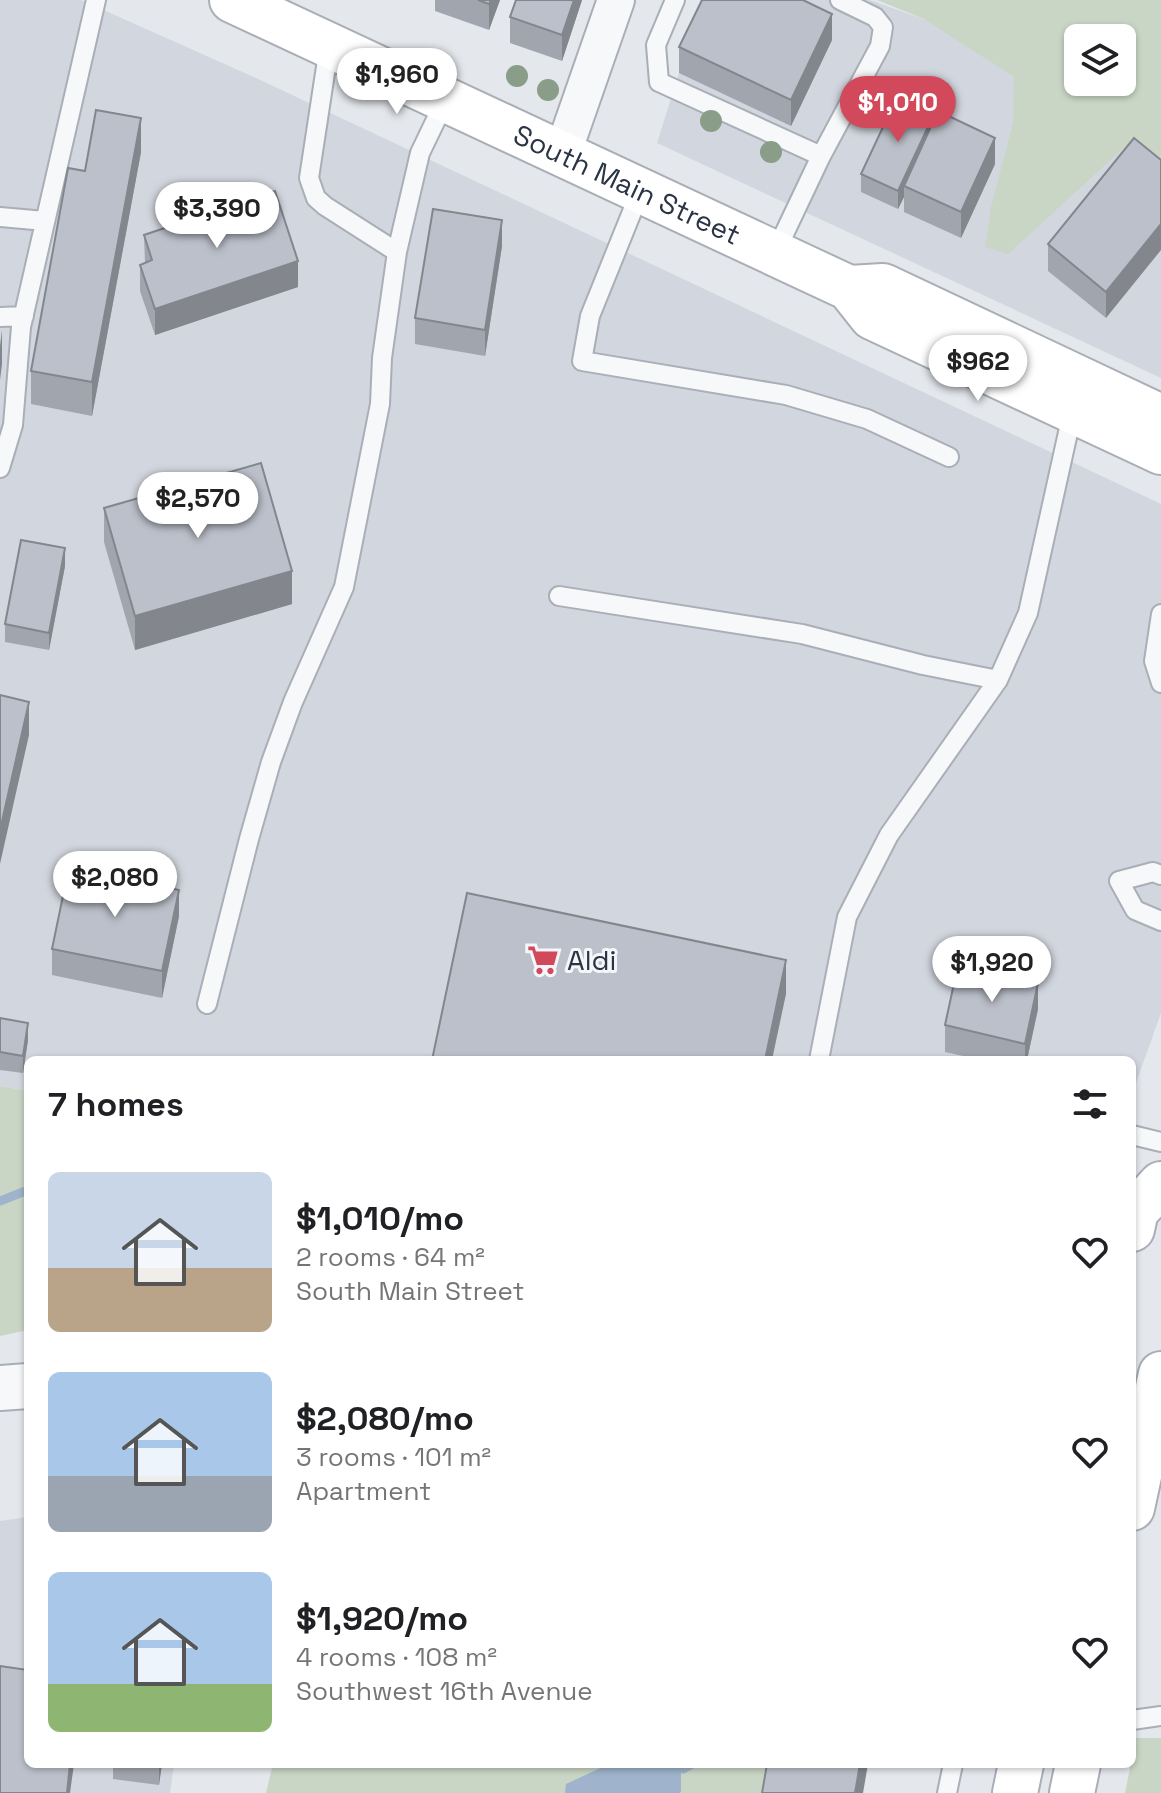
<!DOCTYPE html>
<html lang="en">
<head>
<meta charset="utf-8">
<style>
  body { margin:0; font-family:"Space Grotesk",sans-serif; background:#f2f2f2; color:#202124; height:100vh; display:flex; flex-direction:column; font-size:30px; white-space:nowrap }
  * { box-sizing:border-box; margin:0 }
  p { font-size:26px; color:#757577 }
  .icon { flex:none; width:44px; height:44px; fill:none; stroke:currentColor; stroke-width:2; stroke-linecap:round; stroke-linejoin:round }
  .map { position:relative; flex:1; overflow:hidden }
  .drawer { position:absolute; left:24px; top:1056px; width:1112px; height:712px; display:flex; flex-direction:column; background:#fff; border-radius:12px; box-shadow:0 2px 6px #0004 }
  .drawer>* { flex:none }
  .fabs { position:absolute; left:1064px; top:24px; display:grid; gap:16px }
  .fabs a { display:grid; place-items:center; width:72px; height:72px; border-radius:12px; background:#fff; box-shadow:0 2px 6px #0004; font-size:40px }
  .price { position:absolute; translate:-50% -68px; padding:0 18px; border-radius:28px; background:#fff; color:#222; font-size:26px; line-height:52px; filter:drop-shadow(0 2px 4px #0008) }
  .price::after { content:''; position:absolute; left:50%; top:48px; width:24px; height:18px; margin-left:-12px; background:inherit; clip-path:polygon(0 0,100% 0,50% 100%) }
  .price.active { background:#d1495b; color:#fff }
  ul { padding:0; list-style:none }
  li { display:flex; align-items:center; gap:24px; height:200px; padding:0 24px }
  li span { display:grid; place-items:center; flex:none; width:224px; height:160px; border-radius:12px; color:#555 }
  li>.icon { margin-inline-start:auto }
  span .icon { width:96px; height:96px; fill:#fffc; stroke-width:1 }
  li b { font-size:34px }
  h2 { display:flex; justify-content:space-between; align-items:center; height:96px; padding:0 24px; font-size:34px }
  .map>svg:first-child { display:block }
</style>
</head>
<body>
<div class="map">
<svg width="1161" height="1793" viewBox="0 0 1161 1793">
  <rect width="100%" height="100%" fill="#e4e7ec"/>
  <!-- built -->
  <path fill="#d2d6de" d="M0,0H81L256,78L1161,504V1013L1132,1094V1060H28V1091L0,1086Z
    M702,0H870L1078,74V82L1161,103V378L657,143Z
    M28,1517V1764H174L170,1793H0V1521Z"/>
  <!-- green -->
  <path fill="#c9d6c5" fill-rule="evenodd" d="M877,0H1161V173L1127,145L1008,254L985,247L991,207L1013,123L1014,77L924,19ZM1078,38H1122V82H1078Z
    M0,1086L28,1091V1330L0,1336Z
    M1136,1738H1161V1793H1125Z
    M273,1764H766L761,1793H266Z"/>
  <!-- water -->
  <path fill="#9fb4cc" d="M609,1764H681V1791L680,1793H565L566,1784Z"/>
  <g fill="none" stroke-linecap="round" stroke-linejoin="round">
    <!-- stream -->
    <path stroke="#9fb4cc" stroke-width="9" d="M0,1201L28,1190
      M683,1769L692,1764"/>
    <defs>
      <path id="service" d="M675,0L656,45L659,82L821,156
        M329,47L309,178L316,198L325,206L397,252L420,153L445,101
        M640,192L590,316L582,361L786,395L867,419L949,457
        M0,217L45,221
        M775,253L821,156L880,46L883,27L875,17L840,0
        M0,317L24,316
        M0,468L13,425L21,327L96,0
        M559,596L802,634L923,665L998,680
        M1161,614L1154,661L1161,683
        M1161,875L1153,872L1119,881L1135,910L1161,921
        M207,1004L249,839L271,762L293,702L344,587L380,404L382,358L397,252
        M819,1060L847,917L889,835L998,680L1028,613L1073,410
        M1132,1135L1161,1142
        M1132,1720L1161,1716
        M947,1793L953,1764"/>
      <path id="minor" d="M562,155L616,0"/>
      <path id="tertiary" d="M0,1388L28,1386"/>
      <g id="secondary">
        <path id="s1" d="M232,0L849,288L872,317L1161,452"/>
        <path d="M849,288L883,286L1161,417"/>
        <path d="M1132,1229L1136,1211L1161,1184"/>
        <path d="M1132,1508L1161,1374"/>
        <path d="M1015,1793L1021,1764"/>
        <path d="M1072,1793L1078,1764"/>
      </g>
    </defs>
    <!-- service casing -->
    <use href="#service" stroke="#a9aeb7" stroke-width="22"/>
    <!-- minor casing -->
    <use href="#minor" stroke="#a9aeb7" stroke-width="40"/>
    <!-- tertiary casing -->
    <use href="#tertiary" stroke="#a9aeb7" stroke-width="48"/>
    <!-- secondary casing -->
    <use href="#secondary" stroke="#a9aeb7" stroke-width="48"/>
    <!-- service -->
    <use href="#service" stroke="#f7f8fa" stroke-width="18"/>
    <!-- minor -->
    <use href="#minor" stroke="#f7f8fa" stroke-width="36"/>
    <!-- tertiary -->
    <use href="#tertiary" stroke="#f7f8fa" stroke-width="44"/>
    <!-- secondary -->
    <use href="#secondary" stroke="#fff" stroke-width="44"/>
  </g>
  <!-- trees -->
  <g fill="#899d89">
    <circle cx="517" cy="76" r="11"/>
    <circle cx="548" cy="90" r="11"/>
    <circle cx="711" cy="121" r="11"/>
    <circle cx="771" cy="152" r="11"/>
  </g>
  <!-- wall -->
  <path fill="#a1a5ae" d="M435,0H500L489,30L435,11Z
    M582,0L562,61L510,43V17Z
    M832,40L791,126L679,73V47Z
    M934,121L995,164L961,238L904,212V197L898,209L861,192V174Z
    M1134,138L1106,318L1048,271V244Z
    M141,152L92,416L31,404V371L85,171Z
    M144,235L298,287L155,335L140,291V265L145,263Z
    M502,246L485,356L415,344V318Z
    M104,508L292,604L135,650L104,542Z
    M65,566L49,650L5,642V624Z
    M179,916L162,998L52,975V949Z
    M1038,1009L1027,1060H982L945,1052V1025Z
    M0,1018L28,1040L23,1073L0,1070Z
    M113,1764H162L159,1785L113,1779Z"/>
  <!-- shaded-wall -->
  <path fill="#83868d" d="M491,0H500L489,30V4Z
    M574,0H582L562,61V35Z
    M832,14V40L791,126V100Z
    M934,114V132L904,186V197L898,209V191Z
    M141,118V152L92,416V382Z
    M995,138V164L961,238V212Z
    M502,220V246L485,356V330Z
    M1161,224V250L1106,318V292Z
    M298,261V287L155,335V309Z
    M2,330V364L0,380V346Z
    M65,548V566L49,650V633Z
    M292,571V604L135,650V616Z
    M29,702V735L0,864V830Z
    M179,890V916L162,998V971Z
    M786,960V994L772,1060H765Z
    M1038,983V1009L1027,1060H1025V1044Z
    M28,1023V1040L23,1073V1056Z
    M70,1764H74L70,1793H67Z
    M160,1764H162L159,1785V1767Z
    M860,1764H868L863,1793H855Z"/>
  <!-- building -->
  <path fill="#bbc0ca" stroke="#83868d" stroke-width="2" d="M478,0H491L489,4Z
    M516,0H574L562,35L510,17Z
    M702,0H803L832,14L791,100L679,47Z
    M897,97L934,114L898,191L861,174Z
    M96,110L141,118L92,382L31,371L68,168L85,171Z
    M938,111L995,138L961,212L904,186Z
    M1134,138L1161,160V224L1106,292L1048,244Z
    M275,191L298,261L155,309L140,265L152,260L144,235Z
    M433,209L502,220L485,330L415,318Z
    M261,463L292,571L135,616L104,508Z
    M21,540L65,548L49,633L5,624Z
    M0,695L29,702L0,830Z
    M69,867L179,890L162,971L52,949Z
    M467,893L786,960L765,1060H432Z
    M958,965L1038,983L1025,1044L945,1025Z
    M0,1018L28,1023L23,1056L0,1052Z
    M0,1666L28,1670V1764H70L67,1793H0Z
    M133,1764H160L159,1767Z
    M767,1764H860L855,1793H762Z"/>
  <!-- icons -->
  <defs>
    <symbol id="supermarket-bare" viewBox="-9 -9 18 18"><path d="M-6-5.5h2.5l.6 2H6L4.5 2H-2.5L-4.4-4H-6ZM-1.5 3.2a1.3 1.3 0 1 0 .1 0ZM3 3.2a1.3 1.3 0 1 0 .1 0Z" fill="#d1495b" stroke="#f4f6f9" stroke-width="2.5" paint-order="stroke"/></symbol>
  </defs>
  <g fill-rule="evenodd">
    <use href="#supermarket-bare" x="521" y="938" width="44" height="44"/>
  </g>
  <g text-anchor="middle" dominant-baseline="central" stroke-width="6" stroke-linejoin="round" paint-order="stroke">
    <!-- street labels -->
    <g font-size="28" fill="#2b3445" stroke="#f4f6f9">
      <text stroke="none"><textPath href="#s1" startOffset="436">South Main Street</textPath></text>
    </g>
    <!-- poi labels -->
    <g font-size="28" fill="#2b3445" stroke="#f4f6f9" text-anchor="start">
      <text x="567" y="960">Aldi</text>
    </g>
  </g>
</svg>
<div class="fabs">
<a><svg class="icon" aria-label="layers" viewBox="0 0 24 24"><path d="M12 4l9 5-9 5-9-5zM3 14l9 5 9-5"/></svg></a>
</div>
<b class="price" style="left:397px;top:116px">$1,960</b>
<b class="price active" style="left:898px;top:144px">$1,010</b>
<b class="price" style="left:217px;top:250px">$3,390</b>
<b class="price" style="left:978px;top:403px">$962</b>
<b class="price" style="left:198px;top:540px">$2,570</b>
<b class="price" style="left:115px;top:919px">$2,080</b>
<b class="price" style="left:992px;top:1004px">$1,920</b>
<section class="drawer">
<h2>7 homes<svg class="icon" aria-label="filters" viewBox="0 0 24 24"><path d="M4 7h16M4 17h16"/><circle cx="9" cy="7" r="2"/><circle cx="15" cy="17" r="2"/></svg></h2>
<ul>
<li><span style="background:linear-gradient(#c9d6e8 60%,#b9a48a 0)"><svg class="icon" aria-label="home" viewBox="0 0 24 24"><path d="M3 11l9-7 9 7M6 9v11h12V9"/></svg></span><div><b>$1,010/mo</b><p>2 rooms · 64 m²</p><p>South Main Street</p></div><svg class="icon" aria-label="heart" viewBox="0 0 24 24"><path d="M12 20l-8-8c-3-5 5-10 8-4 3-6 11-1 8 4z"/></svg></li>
<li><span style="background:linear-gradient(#a9c7e8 65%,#9aa5b1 0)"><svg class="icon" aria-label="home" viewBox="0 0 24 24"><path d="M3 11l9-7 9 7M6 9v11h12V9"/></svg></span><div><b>$2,080/mo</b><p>3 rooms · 101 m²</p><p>Apartment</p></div><svg class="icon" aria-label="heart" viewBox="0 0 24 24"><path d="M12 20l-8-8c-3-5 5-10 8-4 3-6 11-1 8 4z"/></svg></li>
<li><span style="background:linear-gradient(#a9c7e8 70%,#8fb573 0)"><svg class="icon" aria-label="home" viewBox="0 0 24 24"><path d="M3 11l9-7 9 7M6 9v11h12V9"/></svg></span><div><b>$1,920/mo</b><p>4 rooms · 108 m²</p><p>Southwest 16th Avenue</p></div><svg class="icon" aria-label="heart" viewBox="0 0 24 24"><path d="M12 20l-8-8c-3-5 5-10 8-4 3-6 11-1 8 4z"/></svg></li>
</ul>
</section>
</div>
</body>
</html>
